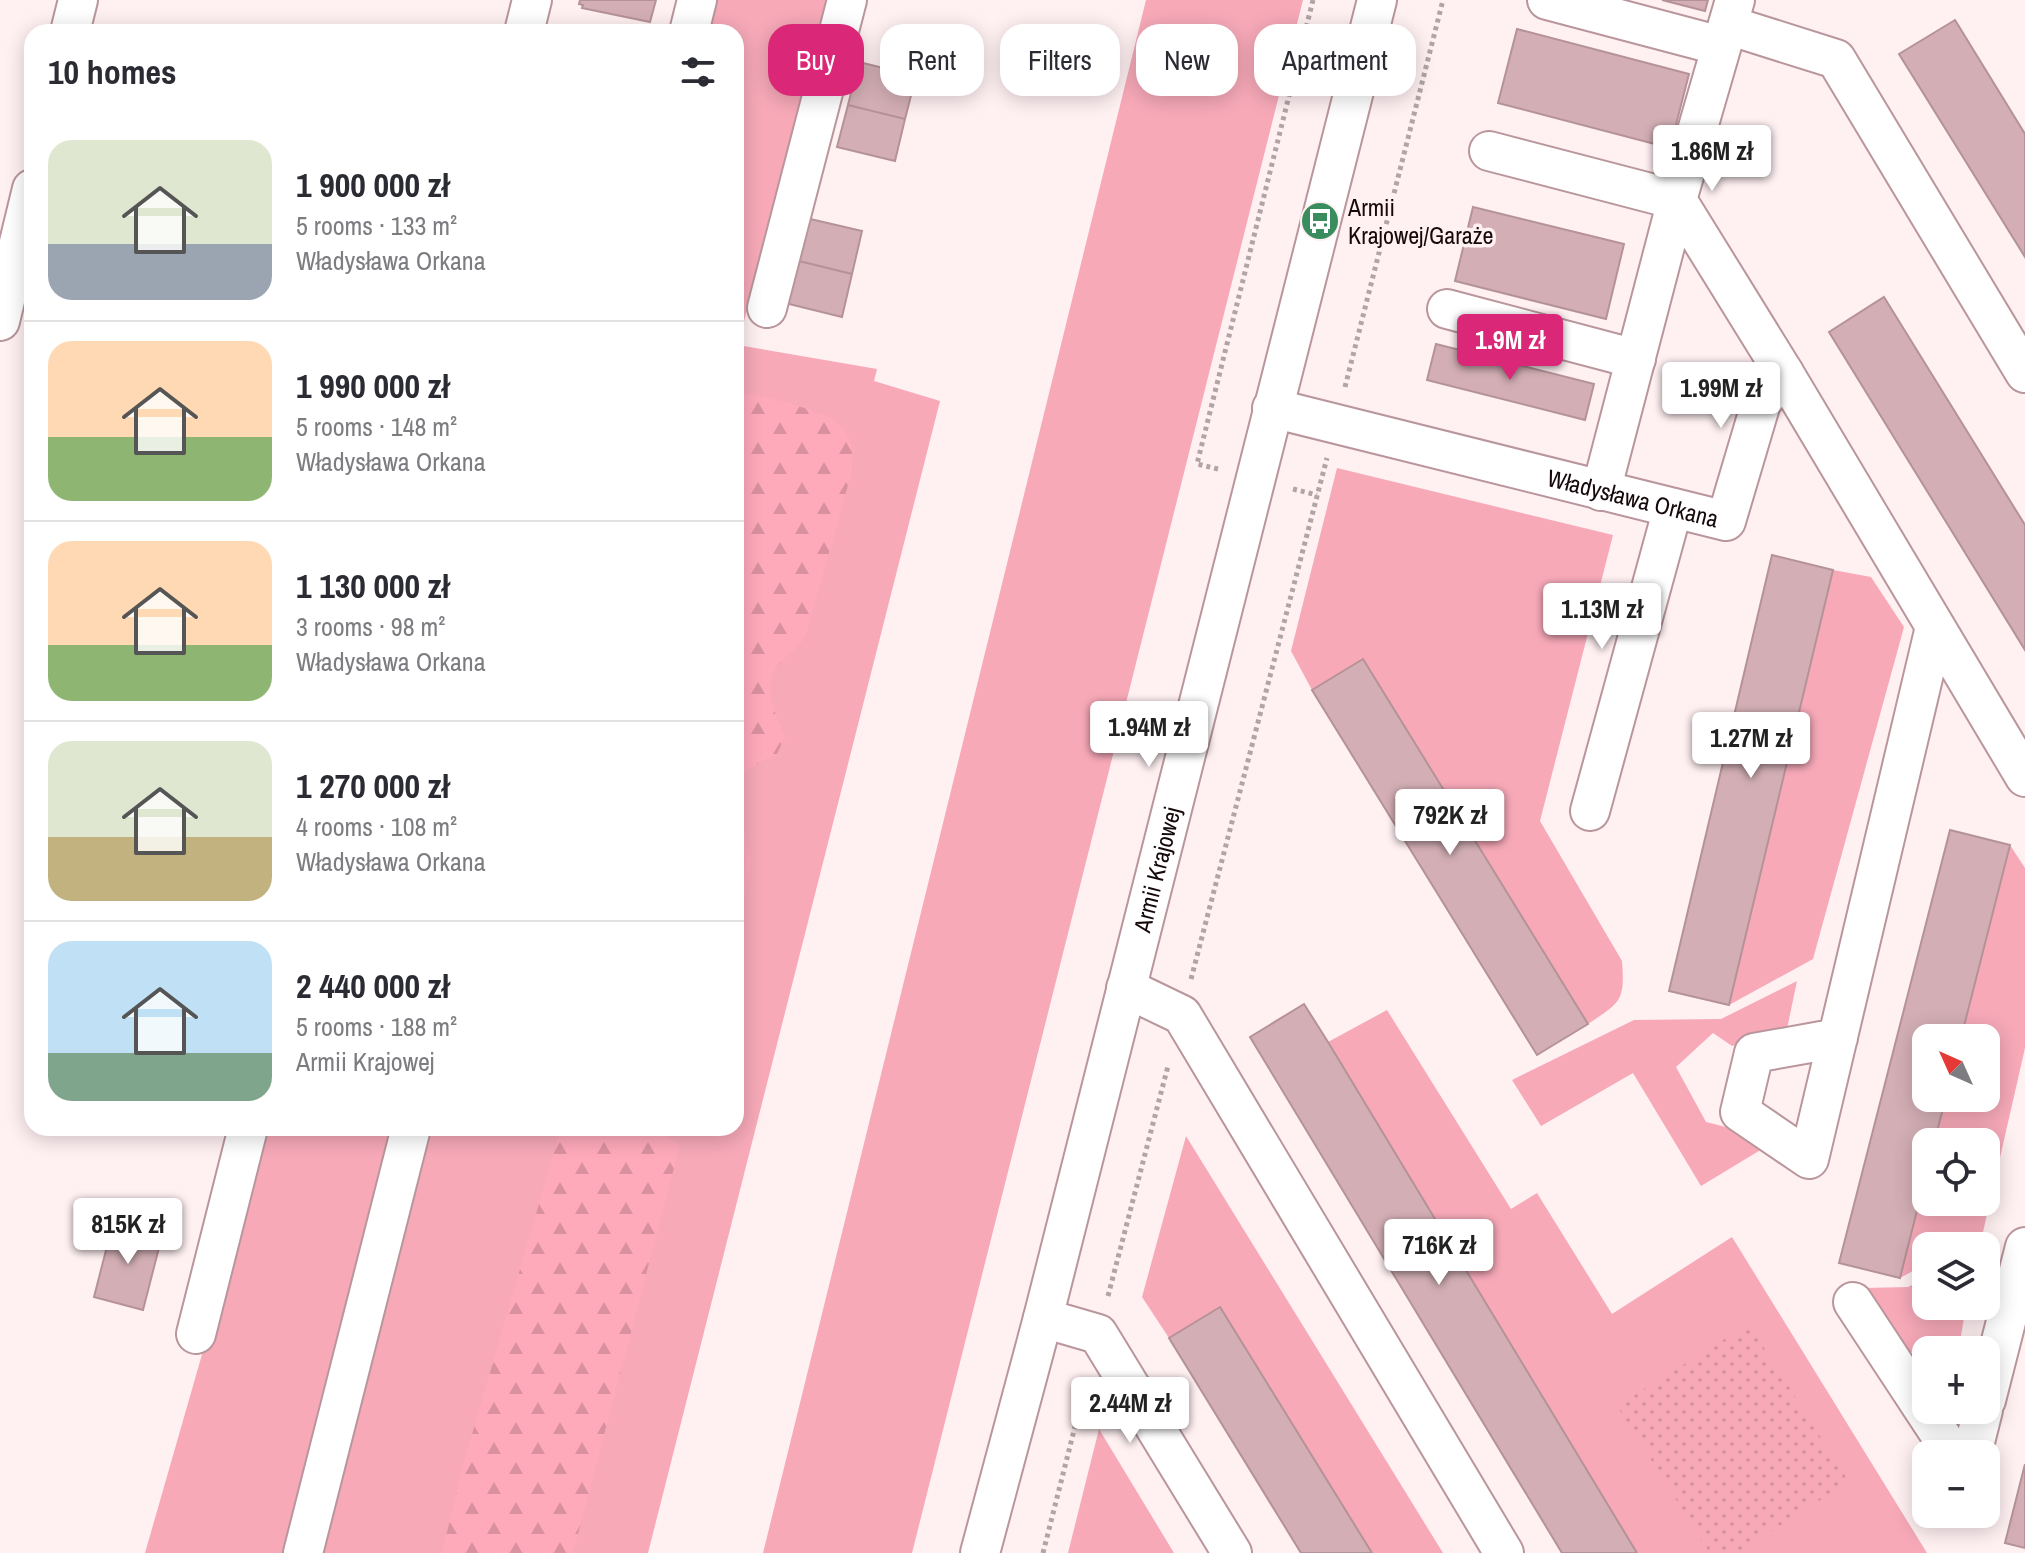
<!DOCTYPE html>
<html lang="en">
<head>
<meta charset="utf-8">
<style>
  body { margin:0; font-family:"Archivo Narrow",sans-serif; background:#f2f2f3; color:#2b2b33; height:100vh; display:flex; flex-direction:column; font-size:30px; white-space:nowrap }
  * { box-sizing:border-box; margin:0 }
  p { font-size:26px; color:#7c7c81 }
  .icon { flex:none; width:44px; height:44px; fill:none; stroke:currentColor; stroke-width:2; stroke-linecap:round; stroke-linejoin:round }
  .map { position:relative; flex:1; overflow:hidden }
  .drawer { position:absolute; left:24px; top:24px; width:720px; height:1112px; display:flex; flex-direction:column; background:#fff; border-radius:24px; box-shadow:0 4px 20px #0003 }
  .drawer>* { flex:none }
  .top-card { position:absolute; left:768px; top:24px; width:760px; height:72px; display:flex; gap:16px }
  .needle { width:52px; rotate:315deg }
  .buttons { position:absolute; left:1912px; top:1024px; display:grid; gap:16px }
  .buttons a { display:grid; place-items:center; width:88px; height:88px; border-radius:16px; background:#fff; box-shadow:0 4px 20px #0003; font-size:40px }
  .price { position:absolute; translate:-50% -68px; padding:0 18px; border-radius:8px; background:#fff; color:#222; font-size:26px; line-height:52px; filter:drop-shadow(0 2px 4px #0008) }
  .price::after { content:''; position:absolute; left:50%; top:48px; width:24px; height:18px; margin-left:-12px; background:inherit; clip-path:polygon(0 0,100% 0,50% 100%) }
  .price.on { background:#db2777; color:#fff }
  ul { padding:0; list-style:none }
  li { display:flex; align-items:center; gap:24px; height:200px; padding:0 24px }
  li+li { border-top:2px solid #e1e1e2 }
  li span { display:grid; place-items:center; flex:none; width:224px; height:160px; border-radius:24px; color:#555 }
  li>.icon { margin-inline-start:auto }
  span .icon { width:96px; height:96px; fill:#fffc; stroke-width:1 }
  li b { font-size:34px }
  h2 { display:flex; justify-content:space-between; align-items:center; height:96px; padding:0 24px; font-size:34px }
  .tag { padding:0 28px; border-radius:24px; background:#fff; box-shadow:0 4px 20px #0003; font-size:28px; line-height:72px }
  .tag.on { background:#db2777; color:#fff }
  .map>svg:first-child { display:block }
</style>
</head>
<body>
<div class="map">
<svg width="2025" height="1553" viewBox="0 0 2025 1553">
  <defs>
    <pattern id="forest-firs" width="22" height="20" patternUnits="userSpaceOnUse" patternTransform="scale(2)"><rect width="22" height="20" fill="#fab"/><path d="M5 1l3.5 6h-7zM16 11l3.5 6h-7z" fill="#da919f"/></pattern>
    <pattern id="park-dots" width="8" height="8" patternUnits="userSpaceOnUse" patternTransform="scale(2)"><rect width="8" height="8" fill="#f7a9b8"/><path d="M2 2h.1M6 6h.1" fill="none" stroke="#d3909d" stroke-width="1.8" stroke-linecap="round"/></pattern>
  </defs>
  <rect width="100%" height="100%" fill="#fff0f2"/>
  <!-- grass -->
  <path fill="#f7a9b8" d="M676,0H826L738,345L877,369L874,381L940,401L648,1553H145L267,1128H736V32H668Z
    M1146,0H1303L912,1553H763Z
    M1337,468L1613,535L1540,821L1622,961C1625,1001 1621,1002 1588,1024L1363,659L1312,690L1291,651Z
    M1833,570L1871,577L1904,627L1813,959L1729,1005Z
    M2010,845L2025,868V1048L1983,1232L1958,1246H1926V1264L1900,1278L1926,1175V1202H1986V1142H1934L1946,1098H1986V1038H1961Z
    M1797,981L1787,1029L1732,1046L1713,1033L1676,1067L1706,1122L1777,1140L1701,1186L1633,1073L1541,1126L1512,1080L1634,1020L1721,1019Z
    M1387,1010L1511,1209L1537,1193L1612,1314L1732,1237L1927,1553H1637L1328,1042Z
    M1186,1136L1443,1553H1372L1220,1307L1169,1338L1142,1297Z
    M1926,1278V1306H1966L1961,1336L1905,1354L1864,1288L1908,1287Z
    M1099,1429L1174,1553H1068Z"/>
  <!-- forest -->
  <path fill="url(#forest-firs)" d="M741,393C759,394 827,412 839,424C853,437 853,454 852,471L806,634C798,650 790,651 780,663C760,684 775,714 785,737L777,754C715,779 742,807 750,857C752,873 742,907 736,924V398Z
    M561,1128H652L680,1145L577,1538L571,1553H442L462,1469Z"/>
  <!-- park -->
  <path fill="url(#park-dots)" d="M1749,1324L1849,1482L1736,1553H1710L1617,1406Z"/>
  <!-- building -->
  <path fill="#d3afb5" stroke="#b59298" stroke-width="2" d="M580,0H656L650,22L582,8L583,5L579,4Z
    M1662,0H1708L1705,11Z
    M1955,20L2025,134V257L1899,54Z
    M1517,29L1689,74L1670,148L1498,103Z
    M859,62L916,76L905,119L848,105Z
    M848,105L905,119L895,161L837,147Z
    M1473,207L1624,244L1606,319L1455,281Z
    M806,218L862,231L852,274L795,260Z
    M795,260L852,274L842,317L785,303Z
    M1884,297L2025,525V650L1829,332Z
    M1436,344L1594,384L1585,420L1427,380Z
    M1772,555L1833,570L1729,1005L1669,991Z
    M1363,659L1588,1024L1537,1055L1312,690Z
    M1950,830L2010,845L1961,1038H1926V1098H1946L1934,1142H1926V1175L1900,1278L1839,1263Z
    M1304,1004L1328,1042L1637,1553H1562L1250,1037Z
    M113,1223L162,1236L143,1310L94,1297Z
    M1220,1307L1372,1553H1301L1169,1338Z
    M2025,1464V1548L2005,1543Z"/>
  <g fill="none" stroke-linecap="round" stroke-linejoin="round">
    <defs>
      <g id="minor">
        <path d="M1547,0L1721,46"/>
        <path d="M1735,0L1677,200L1784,373L2025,777"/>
        <path d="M1728,25L1836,59L2025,373"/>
        <path d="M70,32L78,0"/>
        <path d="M524,32L532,0"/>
        <path d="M689,32L697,0"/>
        <path d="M1489,151L1677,200L1601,491"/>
        <path d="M767,308L847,0"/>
        <path d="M1447,309L1636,359"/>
        <path d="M0,321L32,189"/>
        <path id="s1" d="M1272,408L1726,521L1761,403L1784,373"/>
        <path d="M1590,811L1673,508"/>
        <path d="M1126,988L1182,1015L1504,1553"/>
        <path d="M1838,1038L1754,1053L1740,1112L1809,1159L1935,627"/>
        <path d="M1853,1302L1953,1454"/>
        <path d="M1043,1318L1098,1334L1232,1553"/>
        <path d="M196,1334L248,1128"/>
        <path d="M1986,1400L2025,1247"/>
        <path d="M1972,1454L1983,1410"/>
        <path d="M303,1553L411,1128"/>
        <path id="s2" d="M980,1553L1043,1318L1377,0"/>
      </g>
    </defs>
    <!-- minor casing -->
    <use href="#minor" stroke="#b9969c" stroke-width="42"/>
    <!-- path -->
    <path stroke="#b2a4a6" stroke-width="5" stroke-dasharray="4 4" stroke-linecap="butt" d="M1345,387L1443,0
      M1218,469L1197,464L1313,0
      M1293,489L1317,495
      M1191,979L1327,458
      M1108,1296L1168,1066
      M1043,1553L1085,1387"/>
    <!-- minor -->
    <use href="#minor" stroke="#fff" stroke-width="38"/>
  </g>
  <!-- icons -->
  <defs>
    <symbol id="bus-disc" viewBox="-11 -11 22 22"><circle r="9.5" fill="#388c5e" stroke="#fff0f2"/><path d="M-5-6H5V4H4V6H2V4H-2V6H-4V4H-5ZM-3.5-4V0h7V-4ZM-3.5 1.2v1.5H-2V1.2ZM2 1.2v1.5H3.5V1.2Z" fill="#fff"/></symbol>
  </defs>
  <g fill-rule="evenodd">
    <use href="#bus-disc" x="1298" y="199" width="44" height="44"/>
  </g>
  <g text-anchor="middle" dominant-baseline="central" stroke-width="7" stroke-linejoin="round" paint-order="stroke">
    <!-- poi labels -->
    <g font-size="24" fill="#15090b" stroke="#fff0f2" text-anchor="start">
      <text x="1348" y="207">Armii<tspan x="1348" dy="28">Krajowej/Garaże</tspan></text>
    </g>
    <!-- street labels -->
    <g font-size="24" fill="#15090b" stroke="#fff0f2">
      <text stroke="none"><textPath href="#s1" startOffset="372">Władysława Orkana</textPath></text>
      <text stroke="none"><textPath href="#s2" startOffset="706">Armii Krajowej</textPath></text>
    </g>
  </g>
</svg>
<div class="buttons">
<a><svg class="needle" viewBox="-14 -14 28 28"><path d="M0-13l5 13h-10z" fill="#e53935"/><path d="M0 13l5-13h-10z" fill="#7c7c81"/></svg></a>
<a><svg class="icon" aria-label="locate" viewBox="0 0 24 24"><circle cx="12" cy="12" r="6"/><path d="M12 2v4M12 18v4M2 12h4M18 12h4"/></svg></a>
<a><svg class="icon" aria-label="layers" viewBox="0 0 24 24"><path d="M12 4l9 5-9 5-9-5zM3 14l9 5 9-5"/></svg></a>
<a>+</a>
<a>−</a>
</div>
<b class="price" style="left:1712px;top:193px">1.86M zł</b>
<b class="price on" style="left:1510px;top:382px">1.9M zł</b>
<b class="price" style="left:1721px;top:430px">1.99M zł</b>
<b class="price" style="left:1602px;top:651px">1.13M zł</b>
<b class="price" style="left:1149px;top:769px">1.94M zł</b>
<b class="price" style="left:1751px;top:780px">1.27M zł</b>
<b class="price" style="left:1450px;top:857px">792K zł</b>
<b class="price" style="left:128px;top:1266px">815K zł</b>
<b class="price" style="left:1439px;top:1287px">716K zł</b>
<b class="price" style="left:1130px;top:1445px">2.44M zł</b>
<div class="top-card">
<a class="tag on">Buy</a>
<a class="tag">Rent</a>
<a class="tag">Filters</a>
<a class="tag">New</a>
<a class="tag">Apartment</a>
</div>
<section class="drawer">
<h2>10 homes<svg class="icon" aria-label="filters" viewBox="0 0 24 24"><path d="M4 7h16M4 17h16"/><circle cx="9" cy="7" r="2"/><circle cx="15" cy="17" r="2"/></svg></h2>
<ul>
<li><span style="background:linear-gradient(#dfe7d0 65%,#9aa5b1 0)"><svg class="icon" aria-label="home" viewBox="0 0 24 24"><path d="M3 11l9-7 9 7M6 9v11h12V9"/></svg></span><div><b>1 900 000 zł</b><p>5 rooms · 133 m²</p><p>Władysława Orkana</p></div></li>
<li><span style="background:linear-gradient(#ffd9b3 60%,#8fb573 0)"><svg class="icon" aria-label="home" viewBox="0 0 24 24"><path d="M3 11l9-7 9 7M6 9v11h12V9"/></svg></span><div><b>1 990 000 zł</b><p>5 rooms · 148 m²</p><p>Władysława Orkana</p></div></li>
<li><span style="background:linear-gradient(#ffd9b3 65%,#8fb573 0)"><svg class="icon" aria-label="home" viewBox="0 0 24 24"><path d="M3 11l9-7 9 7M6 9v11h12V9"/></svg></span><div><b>1 130 000 zł</b><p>3 rooms · 98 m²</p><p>Władysława Orkana</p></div></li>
<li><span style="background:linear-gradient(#dfe7d0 60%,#c2b280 0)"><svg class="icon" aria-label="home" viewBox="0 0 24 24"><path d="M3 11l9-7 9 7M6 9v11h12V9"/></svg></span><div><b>1 270 000 zł</b><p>4 rooms · 108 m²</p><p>Władysława Orkana</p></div></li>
<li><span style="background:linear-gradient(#bfe0f5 70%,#7fa58c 0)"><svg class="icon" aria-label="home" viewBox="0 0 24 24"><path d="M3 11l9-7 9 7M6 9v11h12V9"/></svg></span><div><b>2 440 000 zł</b><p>5 rooms · 188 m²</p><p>Armii Krajowej</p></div></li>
</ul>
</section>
</div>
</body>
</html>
